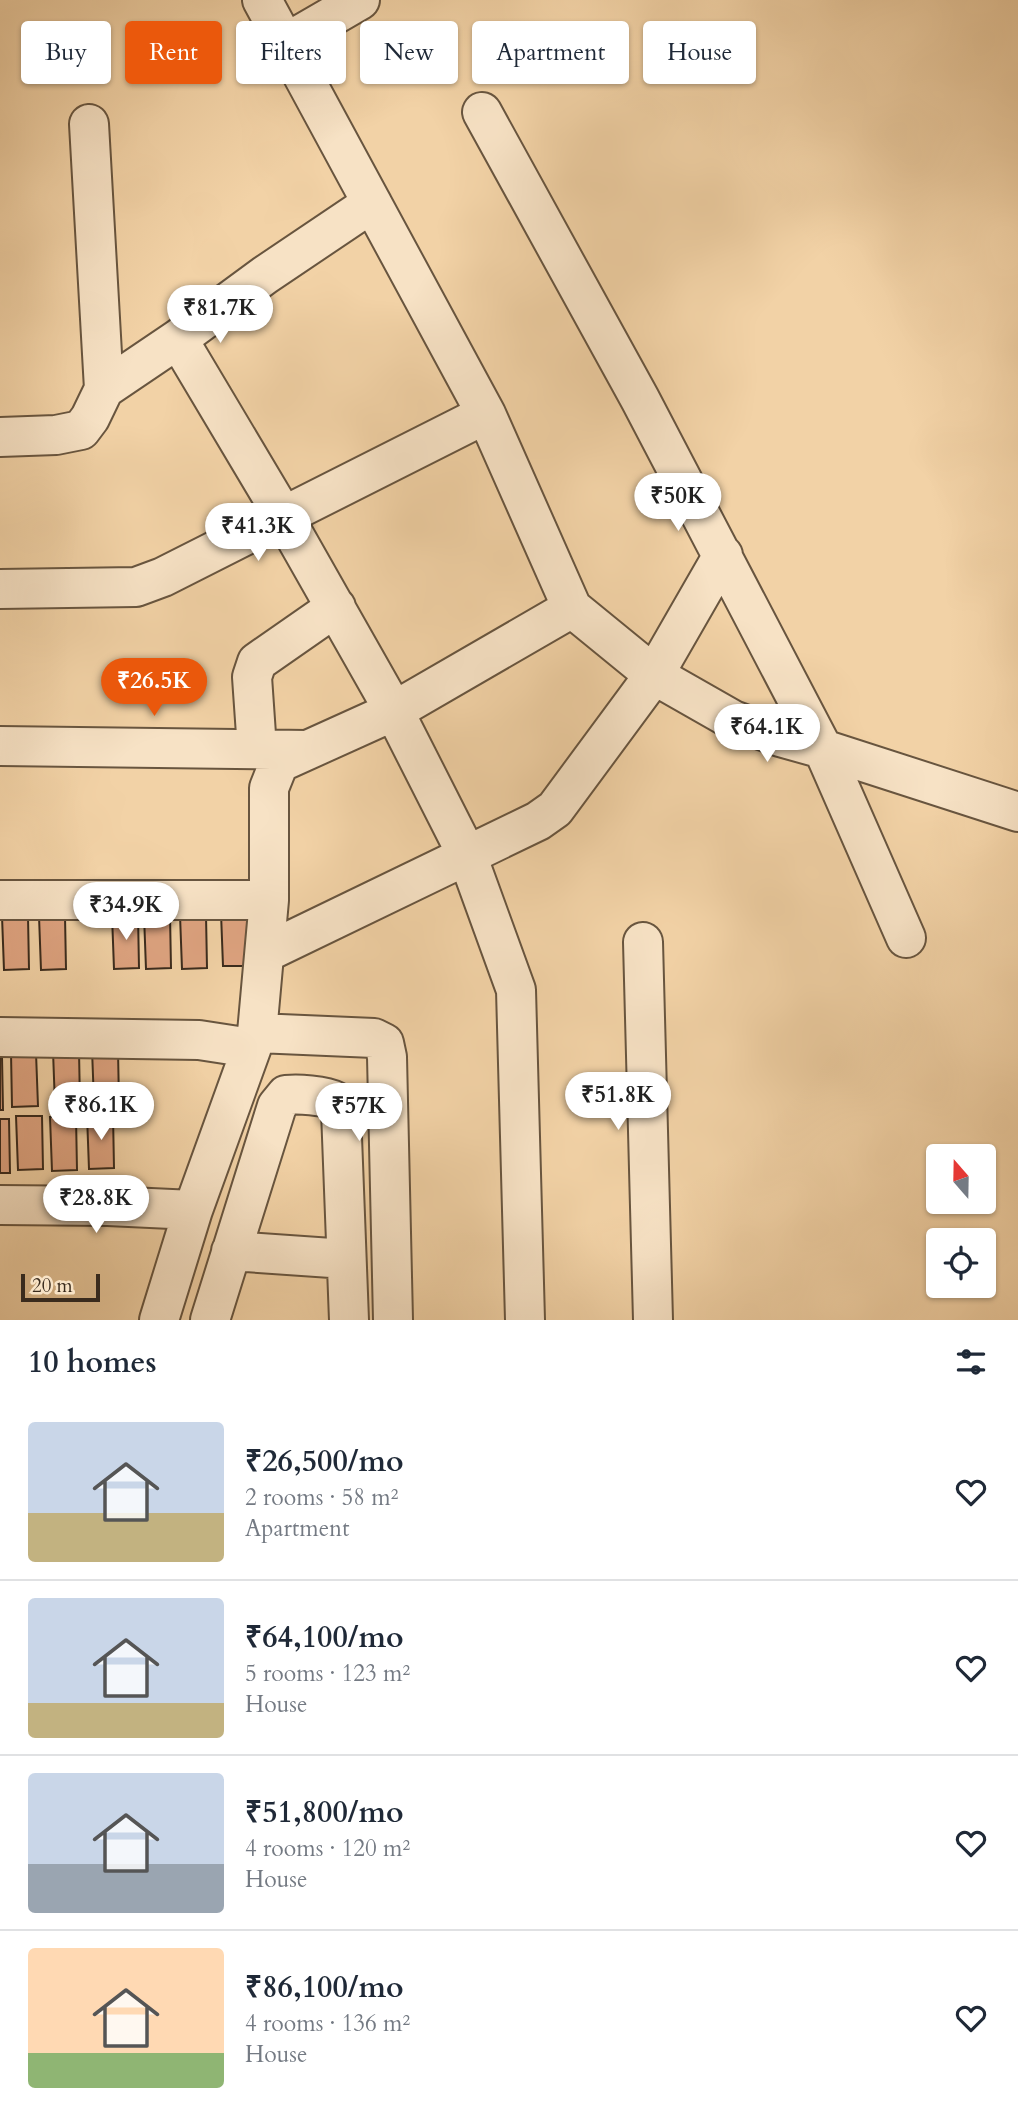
<!DOCTYPE html>
<html lang="en">
<head>
<meta charset="utf-8">
<style>
  body { margin:0; font-family:Cardo,serif; background:#f2f2f3; color:#1f2937; height:100vh; display:flex; flex-direction:column; font-size:26px; white-space:nowrap }
  * { box-sizing:border-box; margin:0 }
  p { font-size:23px; color:#747a83 }
  .icon { flex:none; width:38px; height:38px; fill:none; stroke:currentColor; stroke-width:2; stroke-linecap:round; stroke-linejoin:round }
  .map { position:relative; height:1320px; overflow:hidden }
  .panel { display:flex; flex-direction:column; background:#fff; flex:1 }
  .panel>* { flex:none }
  .guide { position:absolute; left:21px; top:21px; width:976px; height:63px; display:flex; gap:14px }
  .needle { width:46px; rotate:340deg }
  .buttons { position:absolute; left:926px; top:1144px; display:grid; gap:14px }
  .buttons a { display:grid; place-items:center; width:70px; height:70px; border-radius:7px; background:#fff; box-shadow:0 2px 5px #0004; font-size:35px }
  .scale { position:absolute; left:21px; bottom:18px; width:79px; box-sizing:border-box; padding-left:7px; border:4px solid #3a2b1d; border-top:0; font-size:19px; line-height:24px; white-space:nowrap; color:#3a2b1d; -webkit-text-stroke:5px #f7e2c5; paint-order:stroke }
  .price { position:absolute; translate:-50% -60px; padding:0 16px; border-radius:24px; background:#fff; color:#222; font-size:23px; line-height:46px; filter:drop-shadow(0 2px 4px #0008) }
  .price::after { content:''; position:absolute; left:50%; top:42px; width:21px; height:16px; margin-left:-10px; background:inherit; clip-path:polygon(0 0,100% 0,50% 100%) }
  .price.on { background:#ea580c; color:#fff }
  ul { padding:0; list-style:none }
  li { display:flex; align-items:center; gap:21px; height:175px; padding:0 28px }
  li+li { border-top:2px solid #e0e1e3 }
  li span { display:grid; place-items:center; flex:none; width:196px; height:140px; border-radius:7px; color:#555 }
  li>.icon { margin-inline-start:auto }
  span .icon { width:84px; height:84px; fill:#fffc; stroke-width:1 }
  li b { font-size:30px }
  h2 { display:flex; justify-content:space-between; align-items:center; height:84px; padding:0 28px; font-size:30px }
  .tag { padding:0 24px; border-radius:7px; background:#fff; box-shadow:0 2px 5px #0004; font-size:24px; line-height:63px }
  .tag.on { background:#ea580c; color:#fff }
  .map>svg:first-child { display:block }
</style>
</head>
<body>
<div class="map">
<svg width="1018" height="1320" viewBox="0 0 1018 1320">
  <rect width="100%" height="100%" fill="#f2d2a6"/>
  <filter id="stains"><feTurbulence type="fractalNoise" baseFrequency=".00286" numOctaves="4"/><feColorMatrix values="0 0 0 0 .2 0 0 0 0 .09 0 0 0 0 .02 0 0 0 .5 -.17"/></filter>
  <radialGradient id="worn" r=".72"><stop offset=".6" stop-color="#630" stop-opacity="0"/><stop offset="1" stop-color="#630" stop-opacity=".3"/></radialGradient>
  <!-- building -->
  <path fill="#dfa481" stroke="#3a2b1d" stroke-width="2" d="M221,913H247L248,966H223Z
    M112,915H138L139,968L114,969Z
    M144,915H170L171,968L146,969Z
    M180,915H206L207,968L182,969Z
    M2,916H28L29,969L4,970Z
    M39,916H65L66,969L41,970Z
    M92,1049L118,1050L119,1103H94Z
    M53,1051H79L80,1104L55,1105Z
    M11,1053H36L38,1106L12,1107Z
    M0,1057H2L3,1110H0Z
    M87,1115H113L114,1168L89,1169Z
    M16,1116H42L43,1169L18,1170Z
    M50,1117H76L77,1170L52,1171Z
    M0,1119H9L10,1173H0Z"/>
  <g fill="none" stroke-linecap="round" stroke-linejoin="round">
    <defs>
      <path id="minor" d="M286,43L360,0
        M482,112L640,399L823,749L906,938
        M89,124L104,389
        M178,339L284,517L394,711L467,855L516,990L525,1320
        M0,437L56,435L81,430L90,418L104,389L178,339L265,275L372,203
        M0,589L136,587L163,577L486,414
        M572,608L654,675L733,720L780,737L823,749L1018,812
        M0,746L306,750
        M257,749L252,677L257,662L336,607
        M0,900H269
        M643,942L653,1320
        M265,953L538,821L555,809L654,675L723,555
        M257,1033L374,1038L384,1043L387,1057L393,1320
        M0,1037L199,1040L251,1048
        M0,1205L108,1206L193,1210
        M231,1251L346,1259
        M159,1320L193,1210L257,1033L269,900V788L279,763L394,711L572,608L486,414L262,0
        M210,1320L277,1106L286,1095C298,1094 324,1095 335,1101C340,1104 339,1106 341,1111L349,1320"/>
    </defs>
    <!-- minor casing -->
    <use href="#minor" stroke="#68553f" stroke-width="42"/>
    <!-- minor -->
    <use href="#minor" stroke="#f7e2c5" stroke-width="38"/>
  </g>
  <rect width="100%" height="100%" filter="url(#stains)"/>
  <rect width="100%" height="100%" fill="url(#worn)"/>
</svg>
<div class="buttons">
<a><svg class="needle" viewBox="-14 -14 28 28"><path d="M0-13l5 13h-10z" fill="#e53935"/><path d="M0 13l5-13h-10z" fill="#747a83"/></svg></a>
<a><svg class="icon" aria-label="locate" viewBox="0 0 24 24"><circle cx="12" cy="12" r="6"/><path d="M12 2v4M12 18v4M2 12h4M18 12h4"/></svg></a>
</div>
<div class="scale">20 m</div>
<b class="price" style="left:220px;top:345px">₹81.7K</b>
<b class="price" style="left:678px;top:533px">₹50K</b>
<b class="price" style="left:258px;top:563px">₹41.3K</b>
<b class="price on" style="left:154px;top:718px">₹26.5K</b>
<b class="price" style="left:767px;top:764px">₹64.1K</b>
<b class="price" style="left:126px;top:942px">₹34.9K</b>
<b class="price" style="left:618px;top:1132px">₹51.8K</b>
<b class="price" style="left:101px;top:1142px">₹86.1K</b>
<b class="price" style="left:359px;top:1143px">₹57K</b>
<b class="price" style="left:96px;top:1235px">₹28.8K</b>
<div class="guide">
<a class="tag">Buy</a>
<a class="tag on">Rent</a>
<a class="tag">Filters</a>
<a class="tag">New</a>
<a class="tag">Apartment</a>
<a class="tag">House</a>
</div>
</div>
<section class="panel">
<h2>10 homes<svg class="icon" aria-label="filters" viewBox="0 0 24 24"><path d="M4 7h16M4 17h16"/><circle cx="9" cy="7" r="2"/><circle cx="15" cy="17" r="2"/></svg></h2>
<ul>
<li><span style="background:linear-gradient(#c9d6e8 65%,#c2b280 0)"><svg class="icon" aria-label="home" viewBox="0 0 24 24"><path d="M3 11l9-7 9 7M6 9v11h12V9"/></svg></span><div><b>₹26,500/mo</b><p>2 rooms · 58 m²</p><p>Apartment</p></div><svg class="icon" aria-label="heart" viewBox="0 0 24 24"><path d="M12 20l-8-8c-3-5 5-10 8-4 3-6 11-1 8 4z"/></svg></li>
<li><span style="background:linear-gradient(#c9d6e8 75%,#c2b280 0)"><svg class="icon" aria-label="home" viewBox="0 0 24 24"><path d="M3 11l9-7 9 7M6 9v11h12V9"/></svg></span><div><b>₹64,100/mo</b><p>5 rooms · 123 m²</p><p>House</p></div><svg class="icon" aria-label="heart" viewBox="0 0 24 24"><path d="M12 20l-8-8c-3-5 5-10 8-4 3-6 11-1 8 4z"/></svg></li>
<li><span style="background:linear-gradient(#c9d6e8 65%,#9aa5b1 0)"><svg class="icon" aria-label="home" viewBox="0 0 24 24"><path d="M3 11l9-7 9 7M6 9v11h12V9"/></svg></span><div><b>₹51,800/mo</b><p>4 rooms · 120 m²</p><p>House</p></div><svg class="icon" aria-label="heart" viewBox="0 0 24 24"><path d="M12 20l-8-8c-3-5 5-10 8-4 3-6 11-1 8 4z"/></svg></li>
<li><span style="background:linear-gradient(#ffd9b3 75%,#8fb573 0)"><svg class="icon" aria-label="home" viewBox="0 0 24 24"><path d="M3 11l9-7 9 7M6 9v11h12V9"/></svg></span><div><b>₹86,100/mo</b><p>4 rooms · 136 m²</p><p>House</p></div><svg class="icon" aria-label="heart" viewBox="0 0 24 24"><path d="M12 20l-8-8c-3-5 5-10 8-4 3-6 11-1 8 4z"/></svg></li>
</ul>
</section>
</body>
</html>
